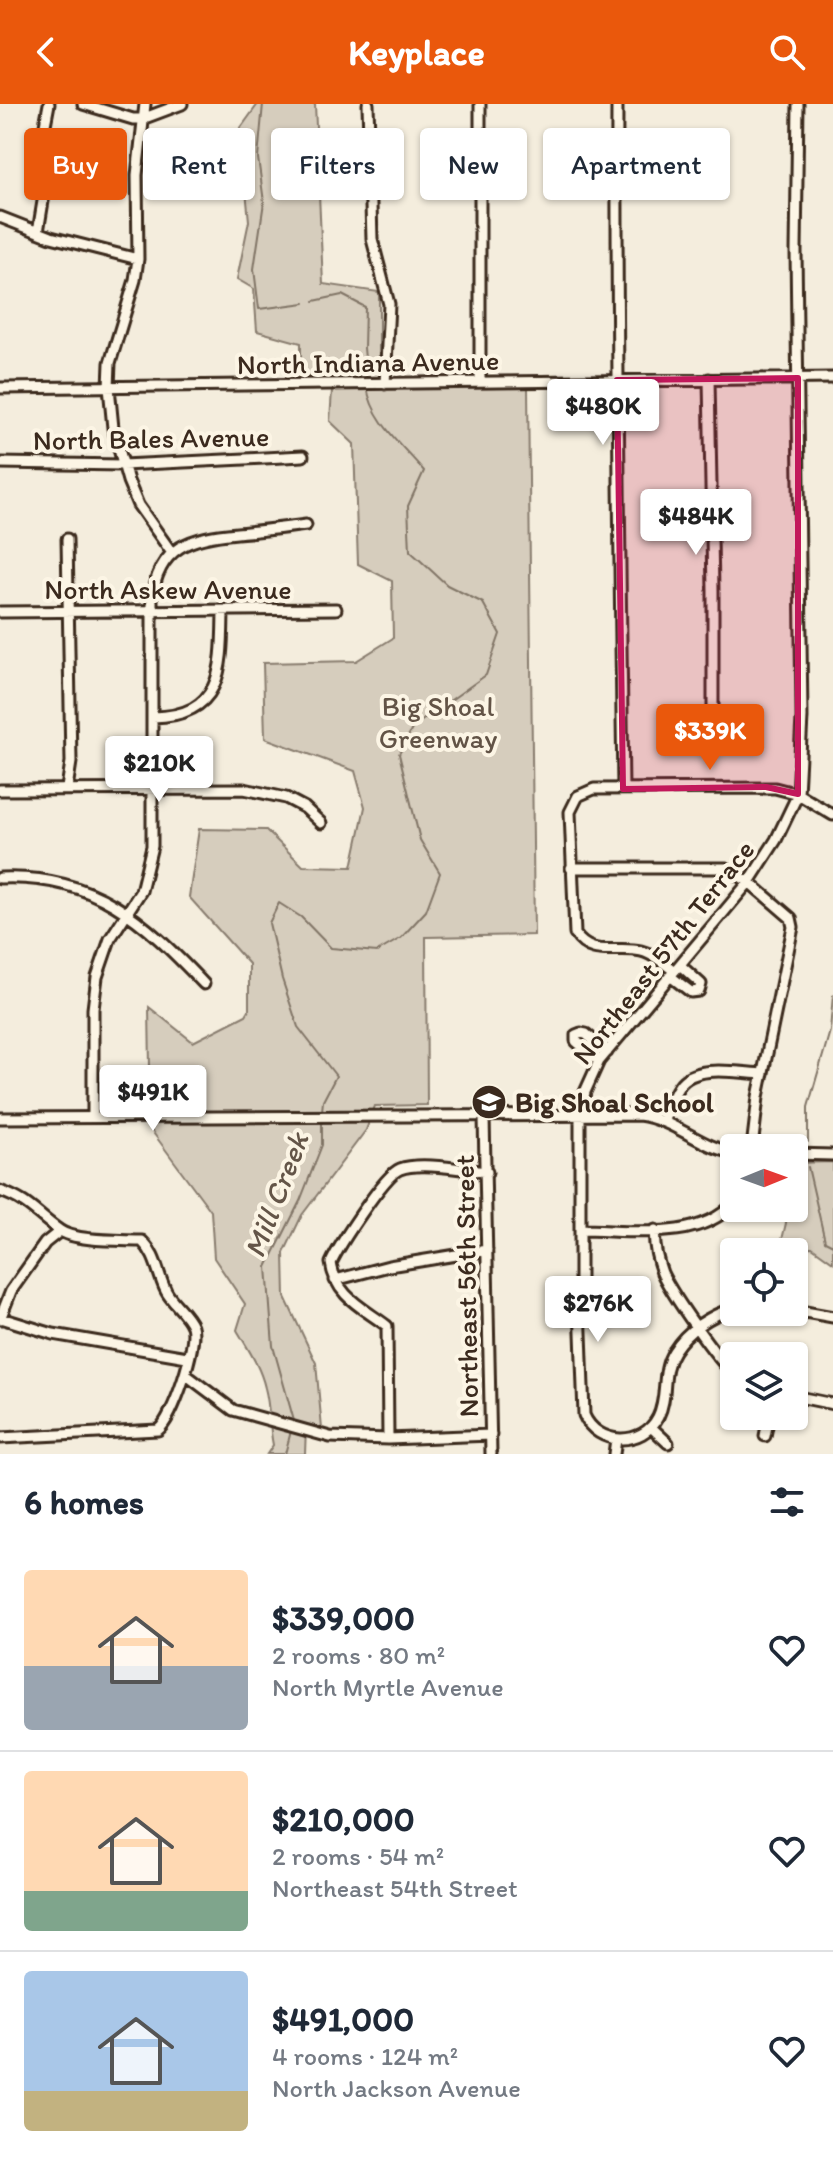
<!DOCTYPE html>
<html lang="en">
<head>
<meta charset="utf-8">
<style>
  body { margin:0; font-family:Itim,sans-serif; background:#f2f2f3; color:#1f2937; height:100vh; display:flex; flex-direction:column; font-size:30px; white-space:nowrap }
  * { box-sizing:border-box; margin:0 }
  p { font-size:26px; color:#747a83 }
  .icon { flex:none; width:44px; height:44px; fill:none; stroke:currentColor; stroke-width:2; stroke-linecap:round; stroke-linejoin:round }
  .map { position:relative; height:1350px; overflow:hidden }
  .side { display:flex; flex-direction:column; background:#fff; flex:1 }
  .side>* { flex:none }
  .hud { position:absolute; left:24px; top:24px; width:786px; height:72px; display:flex; gap:16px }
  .needle { width:52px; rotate:89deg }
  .tools { position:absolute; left:720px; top:1030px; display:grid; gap:16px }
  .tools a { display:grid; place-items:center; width:88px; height:88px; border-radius:8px; background:#fff; box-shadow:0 2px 6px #0004; font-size:40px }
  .price { position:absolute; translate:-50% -68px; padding:0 18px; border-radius:8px; background:#fff; color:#222; font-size:26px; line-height:52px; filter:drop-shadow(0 2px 4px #0008) }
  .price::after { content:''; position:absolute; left:50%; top:48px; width:24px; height:18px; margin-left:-12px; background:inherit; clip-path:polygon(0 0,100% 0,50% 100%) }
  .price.on { background:#ea580c; color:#fff }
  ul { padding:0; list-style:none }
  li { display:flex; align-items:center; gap:24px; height:200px; padding:0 24px }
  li+li { border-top:2px solid #e0e1e3 }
  li span { display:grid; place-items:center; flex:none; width:224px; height:160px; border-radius:8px; color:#555 }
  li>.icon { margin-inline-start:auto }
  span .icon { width:96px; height:96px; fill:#fffc; stroke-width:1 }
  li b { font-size:34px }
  h2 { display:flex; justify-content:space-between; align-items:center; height:96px; padding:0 24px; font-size:34px }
  .chip { padding:0 28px; border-radius:8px; background:#fff; box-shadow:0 2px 6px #0004; font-size:28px; line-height:72px }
  .chip.on { background:#ea580c; color:#fff }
  header { display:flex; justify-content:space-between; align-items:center; height:104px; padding:0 24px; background:#ea580c; color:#fff; font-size:36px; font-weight:700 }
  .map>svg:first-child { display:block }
</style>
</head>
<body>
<header><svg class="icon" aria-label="back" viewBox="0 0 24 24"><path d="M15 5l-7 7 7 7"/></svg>Keyplace<svg class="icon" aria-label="search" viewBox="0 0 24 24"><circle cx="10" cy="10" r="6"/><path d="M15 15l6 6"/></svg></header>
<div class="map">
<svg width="833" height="1350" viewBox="0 0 833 1350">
  <rect width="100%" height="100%" fill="#f4eddd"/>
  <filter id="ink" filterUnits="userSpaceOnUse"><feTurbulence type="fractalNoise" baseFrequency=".0125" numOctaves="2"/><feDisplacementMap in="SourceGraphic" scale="16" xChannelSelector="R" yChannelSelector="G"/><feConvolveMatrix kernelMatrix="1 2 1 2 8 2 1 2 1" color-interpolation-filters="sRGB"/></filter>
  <g filter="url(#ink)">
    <!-- green -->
    <path fill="#d6cdbd" stroke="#887c6e" stroke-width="2" d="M258,0H315L323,180L379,188V283L528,284L534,831L426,833L427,1001L375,1002L366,1026L302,1111L284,1149L285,1193L316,1259L322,1325L306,1322L305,1350H267L273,1341C269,1322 270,1302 265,1284C260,1262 248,1245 237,1226L245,1200L214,1154L211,1107L151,1026L149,903L193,938L246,911L249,906V860L189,793L199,725L266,726L303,762L352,763L365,703L355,667L265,634L263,559L356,557L393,534L392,477L358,460L354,340L330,317L332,286L330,272H301V239L257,227L254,185L237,175L249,117L240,25Z
      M833,1058V1158L812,1143L780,1144L786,1119L787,1104H794V1059Z"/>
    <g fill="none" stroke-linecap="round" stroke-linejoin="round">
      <!-- stream -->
      <path stroke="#817466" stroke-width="2" d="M263,0L258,54L264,98L254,165L259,205L305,199
        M314,197L342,191L365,203L364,244L367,276
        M322,1007L323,997L336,972L298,923L282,875L269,819L279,799L301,813L331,844L377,848L401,834L426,807L440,769L420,736L399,650L413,623L486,571L500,530L483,499L447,481L410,447L408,402L424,367C403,342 371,316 367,282
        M808,1038V1003L830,927L833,891
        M808,1063L825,1137L833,1141
        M294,1317L273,1242L267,1163L300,1097L322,1041V1017
        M285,1350L291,1327"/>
      <defs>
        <path id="minor" d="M83,0L133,15H142L182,0
          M145,0L137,71L138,155L135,176L110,259L109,283L113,324L128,377L138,401L172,449
          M368,0L372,135L389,200L385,280
          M480,0V278
          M617,0C616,228 620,457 623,685
          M0,113L51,133L138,155
          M38,128L44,91V26L49,0
          M709,275L713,486V630
          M0,284L833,274
          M0,359L123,361L303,352
          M0,508L336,505
          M153,613C224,612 222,563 223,507
          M67,684L71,658L67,435
          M0,686L244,685L286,694L305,704L321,719
          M571,764H726L749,778L791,814L793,823L758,993L752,1044
          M0,774C94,770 143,816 204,880
          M674,867C664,859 653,850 641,847C616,841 591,855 575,830L570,708L578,692L594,685L775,684L798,690L833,711
          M670,872L691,888L699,887L701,880L680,861
          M599,957L576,937V931L581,929L586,930L607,948
          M93,1013V905L97,873L110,835L141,787L152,742V495C158,442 191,433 237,429C260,427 283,424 306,421
          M484,1013L491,1350
          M0,1014L639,1011C675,1016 700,1043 734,1049
          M664,1016C668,1005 672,992 679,982C694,959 739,969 763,970
          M794,1050L833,1051
          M0,1087C29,1097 36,1110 59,1126C75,1138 121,1136 142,1137C157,1152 157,1169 166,1187C172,1199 187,1209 192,1222C198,1240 173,1315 158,1326L0,1334
          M581,1126C629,1126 698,1139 734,1099
          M655,1126C653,1140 657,1155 662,1169C673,1192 716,1254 734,1270
          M335,1176L389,1162L487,1146
          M794,1178L797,1182L794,1193
          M734,1204C711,1211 687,1226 674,1247C660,1268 669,1291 658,1313C643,1343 597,1342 584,1311L580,1201V1012L585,988L599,957L749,778L776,736L798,690L802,613L796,147L798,0
          M794,1206L833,1213
          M1,1214L53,1230L187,1253
          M0,1215L11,1187L45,1139L60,1127
          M185,1270L233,1306L330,1333L388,1335L491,1331
          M794,1292L833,1300
          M651,1323L668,1339
          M765,1332L769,1312
          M388,1335L387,1222C362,1203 336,1193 331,1159C339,1142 384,1071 400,1065C420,1057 465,1066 487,1068
          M614,1350L616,1335"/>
      </defs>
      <!-- minor casing -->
      <use href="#minor" stroke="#3b2a1e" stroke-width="15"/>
      <!-- minor -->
      <use href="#minor" stroke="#fcf5e5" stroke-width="9"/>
    </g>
  </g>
  <!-- marked area -->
  <path fill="#c2185b" fill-opacity="0.2" stroke="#c2185b" stroke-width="6" stroke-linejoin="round" d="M798,274V690L766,683L623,685L617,276Z"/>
  <!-- icons -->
  <defs>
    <symbol id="school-disc" viewBox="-11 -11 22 22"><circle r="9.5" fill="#3b2a1e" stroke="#fcf5e5"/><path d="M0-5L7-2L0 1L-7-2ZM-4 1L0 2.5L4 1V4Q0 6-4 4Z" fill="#fff"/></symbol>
  </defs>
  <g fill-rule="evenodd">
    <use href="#school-disc" x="469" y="978" width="40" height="40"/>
  </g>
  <g text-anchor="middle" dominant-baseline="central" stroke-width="8" stroke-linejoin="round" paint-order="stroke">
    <!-- street labels -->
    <g font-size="28" fill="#3b2a1e" stroke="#fcf5e5">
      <text transform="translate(368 258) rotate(-1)">North Indiana Avenue</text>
      <text transform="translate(151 334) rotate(-1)">North Bales Avenue</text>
      <text x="168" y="485">North Askew Avenue</text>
      <text transform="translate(663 848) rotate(-52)">Northeast 57th Terrace</text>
      <text transform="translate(466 1182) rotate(-91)">Northeast 56th Street</text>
    </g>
    <!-- park labels -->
    <g font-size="28" fill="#625346" stroke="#fcf5e5">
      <text x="438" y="602">Big Shoal<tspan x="438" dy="32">Greenway</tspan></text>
    </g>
    <!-- poi labels -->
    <g font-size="28" font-weight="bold" fill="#3b2a1e" stroke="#fcf5e5" text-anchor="start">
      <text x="515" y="998">Big Shoal School</text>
    </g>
    <!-- water labels -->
    <g font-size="30" font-style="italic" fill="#645548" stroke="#fcf5e5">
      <text transform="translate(276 1091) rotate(-69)">Mill Creek</text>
    </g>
  </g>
</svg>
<div class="tools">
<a><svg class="needle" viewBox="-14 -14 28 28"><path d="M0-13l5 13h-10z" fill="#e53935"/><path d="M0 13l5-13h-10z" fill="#747a83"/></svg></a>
<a><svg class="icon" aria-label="locate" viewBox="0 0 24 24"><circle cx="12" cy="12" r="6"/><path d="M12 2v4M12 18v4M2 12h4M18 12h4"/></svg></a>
<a><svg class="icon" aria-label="layers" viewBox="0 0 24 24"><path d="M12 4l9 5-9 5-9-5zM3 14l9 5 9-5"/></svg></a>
</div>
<b class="price" style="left:603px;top:343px">$480K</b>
<b class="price" style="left:696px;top:453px">$484K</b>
<b class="price on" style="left:710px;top:668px">$339K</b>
<b class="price" style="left:159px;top:700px">$210K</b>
<b class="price" style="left:153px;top:1029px">$491K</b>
<b class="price" style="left:598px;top:1240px">$276K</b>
<div class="hud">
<a class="chip on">Buy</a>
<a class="chip">Rent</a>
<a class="chip">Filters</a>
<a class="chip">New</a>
<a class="chip">Apartment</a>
</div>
</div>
<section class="side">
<h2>6 homes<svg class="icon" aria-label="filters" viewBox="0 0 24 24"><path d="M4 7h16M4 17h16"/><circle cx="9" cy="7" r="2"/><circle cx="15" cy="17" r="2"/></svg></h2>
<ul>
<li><span style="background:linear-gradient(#ffd9b3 60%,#9aa5b1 0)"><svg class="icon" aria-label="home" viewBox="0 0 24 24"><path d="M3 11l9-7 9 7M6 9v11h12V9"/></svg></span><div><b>$339,000</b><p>2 rooms · 80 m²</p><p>North Myrtle Avenue</p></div><svg class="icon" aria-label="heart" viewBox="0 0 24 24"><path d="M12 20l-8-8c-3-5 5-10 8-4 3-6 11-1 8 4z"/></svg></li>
<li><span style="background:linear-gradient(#ffd9b3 75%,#7fa58c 0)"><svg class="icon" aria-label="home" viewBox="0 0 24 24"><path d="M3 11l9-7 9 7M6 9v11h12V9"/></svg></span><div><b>$210,000</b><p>2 rooms · 54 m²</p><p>Northeast 54th Street</p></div><svg class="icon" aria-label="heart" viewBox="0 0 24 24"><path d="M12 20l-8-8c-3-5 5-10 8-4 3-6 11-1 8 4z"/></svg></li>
<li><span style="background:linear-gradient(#a9c7e8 75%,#c2b280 0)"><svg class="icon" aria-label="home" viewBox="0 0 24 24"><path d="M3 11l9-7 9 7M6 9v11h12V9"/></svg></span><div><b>$491,000</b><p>4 rooms · 124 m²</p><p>North Jackson Avenue</p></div><svg class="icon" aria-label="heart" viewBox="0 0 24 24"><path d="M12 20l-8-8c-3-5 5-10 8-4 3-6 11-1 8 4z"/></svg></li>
</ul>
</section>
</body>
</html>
